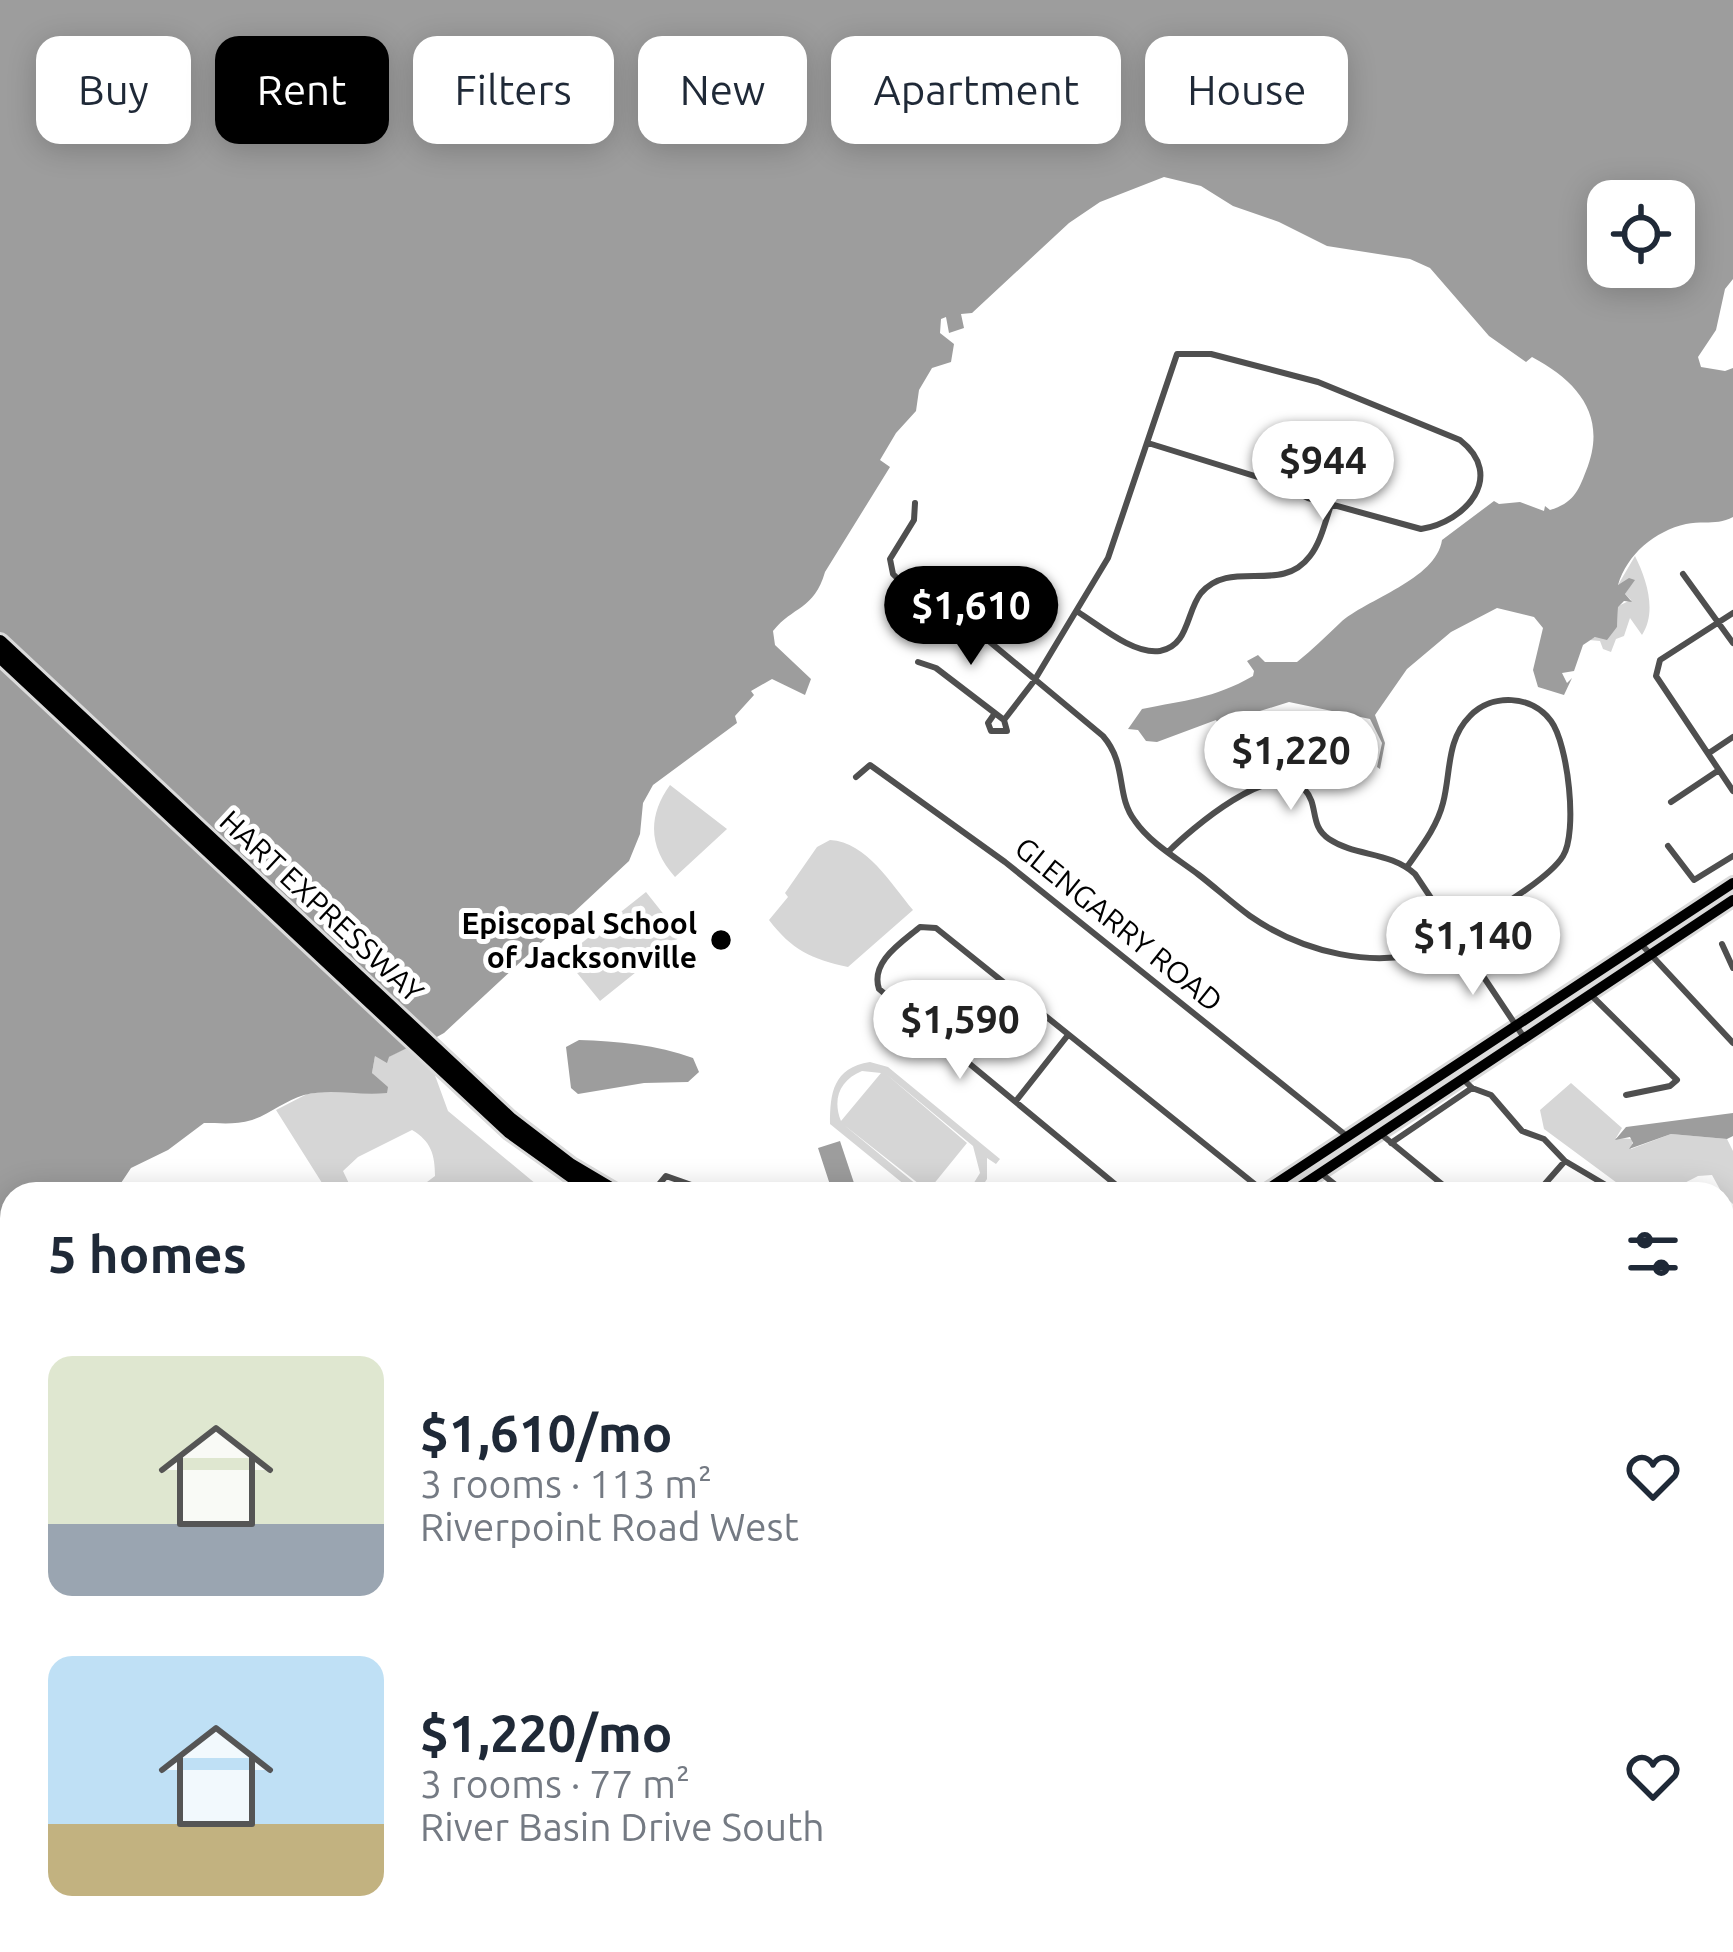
<!DOCTYPE html>
<html lang="en">
<head>
<meta charset="utf-8">
<style>
  body { margin:0; font-family:Ubuntu,sans-serif; background:#f2f2f3; color:#1f2937; height:100vh; display:flex; flex-direction:column; font-size:45px; white-space:nowrap }
  * { box-sizing:border-box; margin:0 }
  p { font-size:39px; color:#747a83 }
  .icon { flex:none; width:66px; height:66px; fill:none; stroke:currentColor; stroke-width:2; stroke-linecap:round; stroke-linejoin:round }
  .map { position:relative; flex:1; overflow:hidden }
  .panel { position:absolute; left:0px; top:1182px; width:1734px; height:771px; display:flex; flex-direction:column; background:#fff; border-radius:36px 36px 0 0; box-shadow:0 6px 30px #0003 }
  .panel>* { flex:none }
  .banner { position:absolute; left:36px; top:36px; width:1662px; height:108px; display:flex; gap:24px }
  .controls { position:absolute; left:1587px; top:180px; display:grid; gap:24px }
  .controls a { display:grid; place-items:center; width:108px; height:108px; border-radius:24px; background:#fff; box-shadow:0 6px 30px #0003; font-size:60px }
  .price { position:absolute; translate:-50% -102px; padding:0 27px; border-radius:42px; background:#fff; color:#222; font-size:39px; line-height:78px; filter:drop-shadow(0 3px 6px #0008) }
  .price::after { content:''; position:absolute; left:50%; top:72px; width:36px; height:27px; margin-left:-18px; background:inherit; clip-path:polygon(0 0,100% 0,50% 100%) }
  .price.selected { background:#000; color:#fff }
  ul { padding:0; list-style:none }
  li { display:flex; align-items:center; gap:36px; height:300px; padding:0 48px }
  li span { display:grid; place-items:center; flex:none; width:336px; height:240px; border-radius:24px; color:#555 }
  li>.icon { margin-inline-start:auto }
  span .icon { width:144px; height:144px; fill:#fffc; stroke-width:1 }
  li b { font-size:51px }
  h2 { display:flex; justify-content:space-between; align-items:center; height:144px; padding:0 48px; font-size:51px }
  .tag { padding:0 42px; border-radius:24px; background:#fff; box-shadow:0 6px 30px #0003; font-size:42px; line-height:108px }
  .tag.selected { background:#000; color:#fff }
  .map>svg:first-child { display:block }
</style>
</head>
<body>
<div class="map">
<svg width="1733" height="1952" viewBox="0 0 1733 1952">
  <rect width="100%" height="100%" fill="#fff"/>
  <!-- green -->
  <path fill="#d6d6d6" fill-rule="evenodd" d="M1635,556C1647,580 1657,612 1642,635L1630,618L1624,636L1616,639L1611,652L1603,649L1600,641L1589,640L1617,627L1618,606L1631,600L1625,594L1633,581L1618,585Z
    M670,785L727,829L675,877C649,848 647,817 670,785Z
    M830,840C867,842 891,884 913,910L848,967C811,959 792,950 769,920L788,897L785,893L817,847Z
    M646,892L681,936L600,1001L564,957Z
    M407,1047L429,1059L448,1111L548,1194H411L435,1176C435,1155 431,1141 412,1130L358,1157L343,1171L354,1194H329L276,1110L307,1094L381,1084L372,1073L375,1056L389,1057Z
    M870,1062L888,1067L1000,1159L996,1164L987,1158V1179L977,1194H967L980,1173L973,1146L886,1074L967,1143L928,1191L844,1125L928,1194H916L830,1124C830,1093 833,1068 870,1062ZM862,1071L881,1073L841,1121C832,1099 840,1080 862,1071Z
    M1571,1083L1622,1128L1616,1138L1633,1139L1631,1149L1671,1134L1727,1139L1733,1151V1204L1723,1195L1712,1175L1698,1176L1671,1190V1194H1632L1544,1129L1540,1110Z
    M1733,1388V1484L1722,1476C1722,1450 1714,1408 1733,1388Z
    M209,1941H385L383,1952H217Z"/>
  <!-- water -->
  <path fill="#9d9d9d" fill-rule="evenodd" d="M0,0H1733V279L1725,289L1716,330L1698,357L1701,367L1725,371L1733,368V517C1717,526 1702,520 1686,524C1655,531 1627,554 1618,585L1629,578L1635,580L1625,594L1632,602L1624,601L1618,607L1617,627L1607,640L1595,637L1583,645L1574,671L1562,673L1567,683L1572,678L1564,695L1538,687L1533,670L1543,628L1534,617L1497,608L1451,632L1407,669L1375,715L1385,743L1380,769L1377,767L1382,743L1370,719L1289,702L1218,724L1216,720L1157,742L1146,741L1138,730L1128,729L1142,709C1185,700 1213,699 1253,676L1254,671L1247,661L1258,655L1265,662H1297C1312,650 1326,636 1340,623C1366,599 1436,580 1442,540L1494,501L1499,504L1520,502L1544,511L1545,506L1550,510C1573,503 1578,492 1586,471C1608,417 1579,382 1532,357L1526,362L1489,336L1430,268L1410,259L1327,246L1279,222L1233,206L1201,186L1164,177L1100,202L1069,223L972,313L961,314L964,328L949,333L946,317L941,319L940,333L954,344L951,362L932,368L919,390L916,411L896,433L880,460L890,467L825,572C814,610 793,606 773,631L775,645L811,679L805,695L772,679L751,691L754,695L735,716L737,723L653,785L643,803L640,834L629,861L444,1033L435,1038L429,1059L407,1048L389,1057L387,1063L375,1056L372,1073L388,1087L387,1093C356,1096 333,1088 304,1095C286,1100 270,1114 252,1120C235,1125 221,1123 204,1123L168,1150L131,1168L121,1183L104,1194H12V1419L0,1420ZM1608,201H1674V267H1608Z
    M579,1040C617,1041 657,1045 693,1058L699,1072L688,1082L644,1083L578,1094L571,1088L566,1047Z
    M1733,1113V1136L1727,1139L1671,1134L1629,1149L1633,1143L1630,1137L1615,1140L1626,1127Z
    M840,1141L856,1189L833,1194L818,1148Z"/>
  <g fill="none" stroke-linecap="round" stroke-linejoin="round">
    <!-- stream -->
    <path stroke="#9d9d9d" stroke-width="3" d="M355,1941L363,1952"/>
    <defs>
      <path id="primary" d="M1260,1194L1733,883
        M1289,1194L1733,900
        M0,1873L12,1868
        M0,1889L12,1884"/>
      <path id="highway" d="M0,642L510,1119L570,1165L619,1194
        M0,656L509,1131L597,1194
        M1722,1607L1733,1610
        M1722,1654L1733,1659
        M1722,1673L1733,1678
        M1722,1689L1733,1696"/>
    </defs>
    <!-- primary casing -->
    <use href="#primary" stroke="#dbdbdb" stroke-width="16"/>
    <!-- highway casing -->
    <use href="#highway" stroke="#dbdbdb" stroke-width="20"/>
    <!-- street -->
    <path stroke="#4f4f4f" stroke-width="6" d="M915,503L914,520L890,559L893,574L900,581L921,597L955,613L1103,736C1128,765 1115,795 1135,821C1150,843 1178,859 1199,875C1216,888 1232,903 1250,916C1302,952 1376,971 1436,948C1466,926 1546,884 1563,856C1578,832 1568,744 1551,721C1532,695 1492,693 1470,716C1446,740 1451,773 1443,803C1437,827 1421,847 1407,867
      M1683,574L1733,643
      M1078,612C1100,626 1134,655 1160,651C1189,646 1186,612 1201,593C1231,558 1281,595 1310,556C1321,542 1325,522 1331,505
      M1733,613L1660,660L1656,676L1733,791
      M918,662L936,668L1004,720
      M995,713L988,723L991,731H1007L1004,720
      M1004,720L1034,681L1108,558L1177,354H1211L1318,382L1460,440C1506,476 1466,522 1421,529L1308,498L1277,483L1148,443
      M1709,753L1733,737
      M856,777L870,765L1005,862L1348,1137
      M1671,802L1719,770
      M1668,846L1694,880L1733,856
      M1168,852C1189,831 1274,756 1305,790C1319,805 1309,826 1329,839C1356,857 1389,851 1415,874L1525,1039
      M1641,944L1733,1043
      M1722,944L1733,968
      M1591,995L1677,1080L1670,1086L1626,1095
      M1464,1080L1472,1088L1491,1095L1522,1131L1544,1139L1565,1161L1621,1194
      M1016,1101L1068,1035
      M1382,1135L1454,1194
      M1391,1143L1472,1088
      M1322,1174L1347,1194
      M651,1194L666,1176L717,1194
      M1127,1194L879,989C870,962 901,943 920,927L936,928L1262,1190
      M1536,1194L1565,1161
      M1722,1343L1733,1353
      M0,1472L12,1470
      M1722,1483L1733,1492
      M0,1572L12,1616
      M0,1670L12,1667
      M0,1740L12,1765
      M1722,1742L1732,1727
      M1722,1879L1733,1863
      M0,1919L16,1952
      M512,1941L517,1952
      M521,1941L536,1944
      M622,1941L627,1952
      M737,1941L742,1952
      M904,1941L907,1952
      M992,1941L997,1952
      M1064,1941L1072,1952
      M446,1952L454,1942
      M528,1952L543,1941
      M840,1952L858,1941
      M1190,1952L1197,1941
      M1199,1952L1207,1941
      M1420,1952L1427,1941
      M1510,1952L1517,1941
      M1665,1952L1673,1941"/>
    <!-- secondary -->
    <path stroke="#1c1c1c" stroke-width="9" d="M1722,1924L1733,1931
      M98,1941L103,1952
      M1136,1952L1144,1941"/>
    <!-- primary -->
    <use href="#primary" stroke="#000" stroke-width="10"/>
    <!-- highway -->
    <use href="#highway" stroke="#000" stroke-width="14"/>
  </g>
  <!-- markers -->
  <circle fill="#000" stroke="#fff" stroke-width="4.5" cx="721" cy="940" r="12"/>
  <g text-anchor="middle" dominant-baseline="central" stroke-width="10" stroke-linejoin="round" paint-order="stroke">
    <!-- street labels -->
    <g font-size="30" fill="#000" stroke="#fff">
      <text transform="translate(322 906) rotate(43)">HART EXPRESSWAY</text>
      <text transform="translate(1119 924) rotate(39)">GLENGARRY ROAD</text>
    </g>
    <!-- poi labels -->
    <g font-size="30" font-weight="bold" fill="#000" stroke="#fff" text-anchor="end">
      <text x="697" y="923">Episcopal School<tspan x="697" dy="34">of Jacksonville</tspan></text>
    </g>
  </g>
</svg>
<div class="controls">
<a><svg class="icon" aria-label="locate" viewBox="0 0 24 24"><circle cx="12" cy="12" r="6"/><path d="M12 2v4M12 18v4M2 12h4M18 12h4"/></svg></a>
</div>
<b class="price" style="left:1323px;top:523px">$944</b>
<b class="price selected" style="left:971px;top:668px">$1,610</b>
<b class="price" style="left:1291px;top:813px">$1,220</b>
<b class="price" style="left:1473px;top:998px">$1,140</b>
<b class="price" style="left:960px;top:1082px">$1,590</b>
<div class="banner">
<a class="tag">Buy</a>
<a class="tag selected">Rent</a>
<a class="tag">Filters</a>
<a class="tag">New</a>
<a class="tag">Apartment</a>
<a class="tag">House</a>
</div>
<section class="panel">
<h2>5 homes<svg class="icon" aria-label="filters" viewBox="0 0 24 24"><path d="M4 7h16M4 17h16"/><circle cx="9" cy="7" r="2"/><circle cx="15" cy="17" r="2"/></svg></h2>
<ul>
<li><span style="background:linear-gradient(#dfe7d0 70%,#9aa5b1 0)"><svg class="icon" aria-label="home" viewBox="0 0 24 24"><path d="M3 11l9-7 9 7M6 9v11h12V9"/></svg></span><div><b>$1,610/mo</b><p>3 rooms · 113 m²</p><p>Riverpoint Road West</p></div><svg class="icon" aria-label="heart" viewBox="0 0 24 24"><path d="M12 20l-8-8c-3-5 5-10 8-4 3-6 11-1 8 4z"/></svg></li>
<li><span style="background:linear-gradient(#bfe0f5 70%,#c2b280 0)"><svg class="icon" aria-label="home" viewBox="0 0 24 24"><path d="M3 11l9-7 9 7M6 9v11h12V9"/></svg></span><div><b>$1,220/mo</b><p>3 rooms · 77 m²</p><p>River Basin Drive South</p></div><svg class="icon" aria-label="heart" viewBox="0 0 24 24"><path d="M12 20l-8-8c-3-5 5-10 8-4 3-6 11-1 8 4z"/></svg></li>
</ul>
</section>
</div>
</body>
</html>
